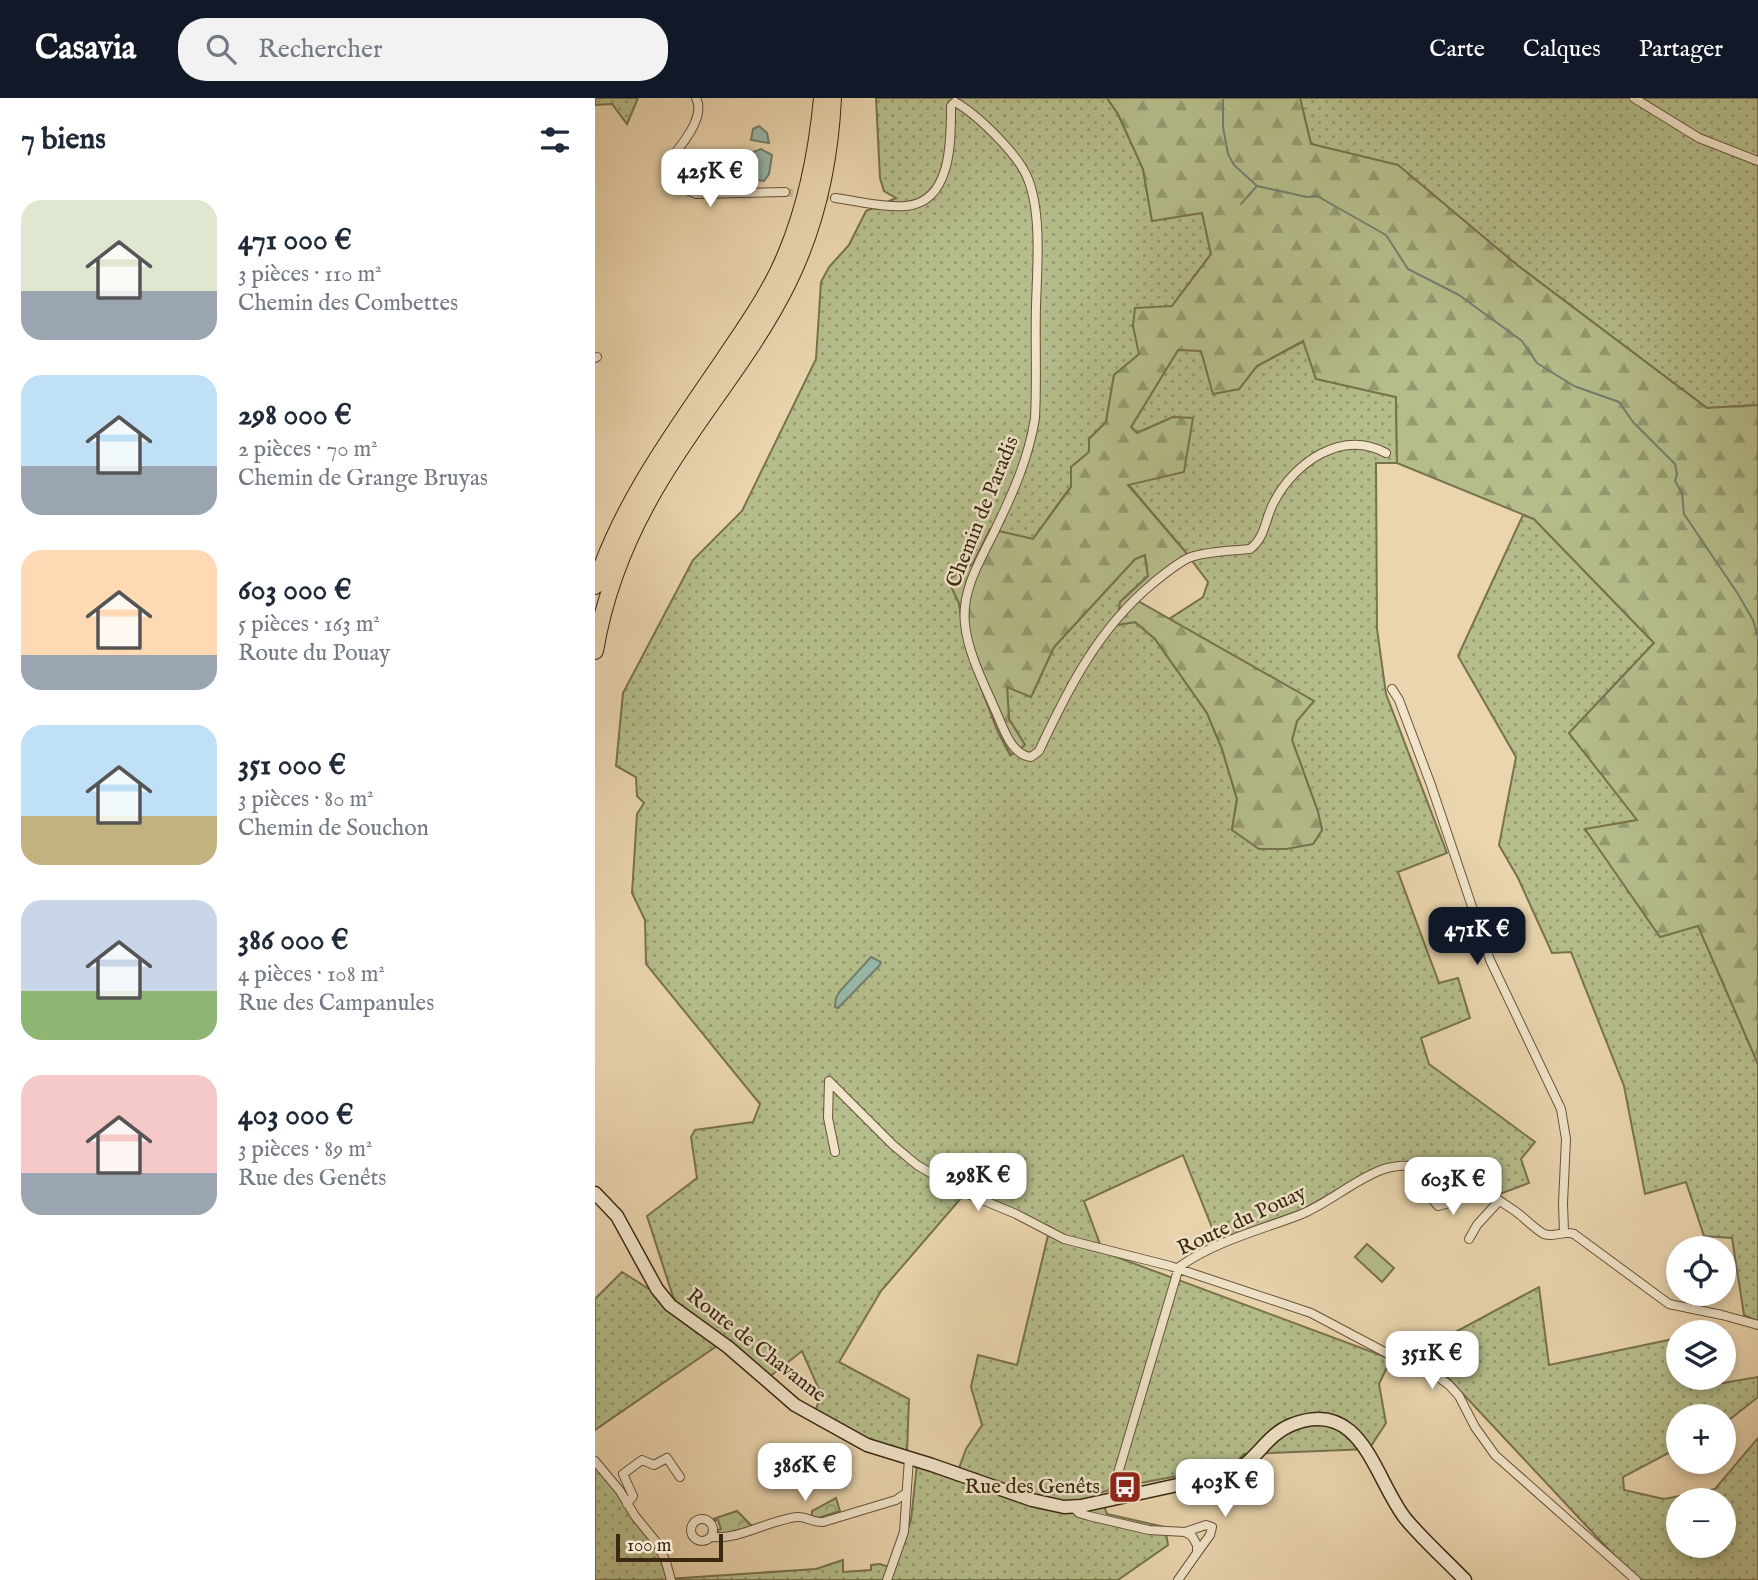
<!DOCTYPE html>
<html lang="fr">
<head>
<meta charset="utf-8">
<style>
  body { margin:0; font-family:"IM FELL English",serif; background:#f2f2f3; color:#1f2937; height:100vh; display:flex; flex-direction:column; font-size:26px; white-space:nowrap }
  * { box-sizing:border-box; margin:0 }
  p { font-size:23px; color:#747a83 }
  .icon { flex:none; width:38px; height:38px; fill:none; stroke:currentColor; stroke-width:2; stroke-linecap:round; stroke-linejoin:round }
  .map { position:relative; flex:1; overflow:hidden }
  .sheet { display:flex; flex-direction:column; background:#fff; width:595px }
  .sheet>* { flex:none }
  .fabs { position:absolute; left:1071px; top:1138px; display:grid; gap:14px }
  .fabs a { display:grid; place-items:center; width:70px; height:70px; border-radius:50%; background:#fff; box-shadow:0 4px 10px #0003; font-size:35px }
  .scale { position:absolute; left:21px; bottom:18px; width:107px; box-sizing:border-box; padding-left:7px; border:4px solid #3b2812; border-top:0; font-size:19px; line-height:24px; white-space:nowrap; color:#3b2812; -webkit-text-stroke:5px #f1e4ca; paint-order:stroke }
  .price { position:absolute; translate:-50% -60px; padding:0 16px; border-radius:14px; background:#fff; color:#222; font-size:23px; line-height:46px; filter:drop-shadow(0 2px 4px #0008) }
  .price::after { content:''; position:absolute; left:50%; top:42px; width:21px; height:16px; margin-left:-10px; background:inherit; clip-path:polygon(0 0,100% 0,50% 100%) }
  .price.on { background:#111827; color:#fff }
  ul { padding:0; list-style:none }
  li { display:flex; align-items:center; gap:21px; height:175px; padding:0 21px }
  li span { display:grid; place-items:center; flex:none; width:196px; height:140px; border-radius:21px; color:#555 }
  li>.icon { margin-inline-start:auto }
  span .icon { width:84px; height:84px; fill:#fffc; stroke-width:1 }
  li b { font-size:30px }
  h2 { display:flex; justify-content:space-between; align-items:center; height:84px; padding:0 21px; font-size:30px }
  header { display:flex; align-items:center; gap:42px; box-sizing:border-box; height:98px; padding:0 35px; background:#111827; color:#fff }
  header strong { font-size:33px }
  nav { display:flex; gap:38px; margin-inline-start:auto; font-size:24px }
  .search { width:490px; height:63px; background:#f2f2f3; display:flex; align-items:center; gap:18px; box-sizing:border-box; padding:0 24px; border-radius:28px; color:#747a83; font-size:26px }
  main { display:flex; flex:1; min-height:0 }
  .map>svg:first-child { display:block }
</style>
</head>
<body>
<header>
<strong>Casavia</strong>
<div class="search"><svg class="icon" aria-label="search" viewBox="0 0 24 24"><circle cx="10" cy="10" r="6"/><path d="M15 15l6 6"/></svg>Rechercher</div>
<nav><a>Carte</a><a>Calques</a><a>Partager</a></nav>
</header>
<main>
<section class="sheet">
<h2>7 biens<svg class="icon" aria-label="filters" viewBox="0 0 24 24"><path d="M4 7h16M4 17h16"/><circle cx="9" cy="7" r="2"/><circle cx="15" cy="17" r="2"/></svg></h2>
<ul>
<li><span style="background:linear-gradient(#dfe7d0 65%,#9aa5b1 0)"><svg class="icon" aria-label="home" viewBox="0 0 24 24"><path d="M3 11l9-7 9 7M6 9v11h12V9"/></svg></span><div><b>471 000 €</b><p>3 pièces · 110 m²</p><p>Chemin des Combettes</p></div></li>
<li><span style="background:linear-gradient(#bfe0f5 65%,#9aa5b1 0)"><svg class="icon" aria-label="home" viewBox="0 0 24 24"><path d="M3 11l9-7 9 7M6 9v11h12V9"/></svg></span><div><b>298 000 €</b><p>2 pièces · 70 m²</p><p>Chemin de Grange Bruyas</p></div></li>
<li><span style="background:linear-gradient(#ffd9b3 75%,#9aa5b1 0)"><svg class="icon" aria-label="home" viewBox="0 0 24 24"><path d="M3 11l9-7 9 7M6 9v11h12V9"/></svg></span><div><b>603 000 €</b><p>5 pièces · 163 m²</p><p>Route du Pouay</p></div></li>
<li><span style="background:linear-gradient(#bfe0f5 65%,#c2b280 0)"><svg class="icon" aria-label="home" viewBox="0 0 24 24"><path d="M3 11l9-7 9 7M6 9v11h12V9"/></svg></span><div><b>351 000 €</b><p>3 pièces · 80 m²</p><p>Chemin de Souchon</p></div></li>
<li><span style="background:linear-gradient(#c9d6e8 65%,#8fb573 0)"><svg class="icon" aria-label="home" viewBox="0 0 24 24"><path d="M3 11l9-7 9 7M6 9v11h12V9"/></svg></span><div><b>386 000 €</b><p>4 pièces · 108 m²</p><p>Rue des Campanules</p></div></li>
<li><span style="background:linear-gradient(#f6c9c9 70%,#9aa5b1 0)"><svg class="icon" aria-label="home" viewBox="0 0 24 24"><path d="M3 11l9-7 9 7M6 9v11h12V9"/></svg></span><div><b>403 000 €</b><p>3 pièces · 89 m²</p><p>Rue des Genêts</p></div></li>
</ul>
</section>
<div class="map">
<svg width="1163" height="1482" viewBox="0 0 1163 1482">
  <defs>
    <pattern id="grass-dots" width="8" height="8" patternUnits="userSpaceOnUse" patternTransform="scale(1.75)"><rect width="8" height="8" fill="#b5bd8b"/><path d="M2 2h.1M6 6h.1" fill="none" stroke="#949a70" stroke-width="1.8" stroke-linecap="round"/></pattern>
    <pattern id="forest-firs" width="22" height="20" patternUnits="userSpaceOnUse" patternTransform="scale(1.75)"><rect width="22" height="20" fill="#b5bd8b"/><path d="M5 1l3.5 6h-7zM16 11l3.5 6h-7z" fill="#949a70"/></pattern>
    <pattern id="park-crowns" width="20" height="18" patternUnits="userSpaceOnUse" patternTransform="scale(1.75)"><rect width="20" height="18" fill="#b5bd8b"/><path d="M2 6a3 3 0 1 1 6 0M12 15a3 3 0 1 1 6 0" fill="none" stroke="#949a70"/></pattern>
  </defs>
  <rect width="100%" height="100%" fill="#ead5ae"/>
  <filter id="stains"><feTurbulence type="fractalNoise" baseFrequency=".00286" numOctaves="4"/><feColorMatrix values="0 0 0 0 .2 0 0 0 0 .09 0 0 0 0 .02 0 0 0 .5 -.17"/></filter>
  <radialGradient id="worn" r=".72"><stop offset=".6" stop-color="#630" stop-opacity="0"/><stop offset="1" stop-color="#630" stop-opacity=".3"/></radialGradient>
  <!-- grass -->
  <path fill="url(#grass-dots)" stroke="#78724e" stroke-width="2" fill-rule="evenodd" d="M0,0H43L32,26L17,6L0,7Z
    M281,0H512L523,16L548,71L557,122L607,114L616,156L577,208L538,228L545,256L519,277L511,324L494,341L495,354L476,369V388L438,441L395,432L378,466L353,482L364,505L371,550L403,634L415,657L430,647L414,621L412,588L436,599L459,549L540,461L550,457L553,478L525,504L523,527L540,524L560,541L612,615L627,651L642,701L637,732L718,746L727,732L723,714L697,642L702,623L718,603L574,521L608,499L613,484L588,451L533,386L578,319L542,335L536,329L583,252H606L618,295L644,291L662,268L709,243L721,281L801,299L802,365H781L782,531L791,596L852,755L803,774L844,885L863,880L875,920L826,940L834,966L940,1044L926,1061L934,1085L902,1097L822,1067L775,1073L709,1111L622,1142L588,1057L489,1103L508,1154L796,1261L784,1286L791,1325L774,1351L649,1356L637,1368L529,1388L504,1395L512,1416L570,1429L573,1447L523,1482H0V1359L62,1449L72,1481L221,1471L248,1462V1474L276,1472V1467L285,1466L300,1471L316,1422L323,1357L364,1370L371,1351L387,1327L376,1289L383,1257L422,1267L455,1129L373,1092L286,1193L244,1264L314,1301L312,1354L272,1344L220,1314L226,1296L207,1253L173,1280L132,1241L0,1332V1201L27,1174L81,1208L52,1118L102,1080L96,1039L100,1032L158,1024L165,1006L51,866L50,822L37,795L42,716L49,705L42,698L41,679L21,668L28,595L98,462L147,413L221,261L226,184L234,169L254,147L271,113L301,100L289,93L285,80Z
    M705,0H1163V307L1112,310L922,167L803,68L716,46Z
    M928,417L939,421L1059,545L974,635L1043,722L990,732L1103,827L1163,966V1223L1149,1217L1137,1140L1109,1138L1091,1084L1050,1096L1029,988L976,854L957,855L923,780L904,747L921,659L863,558Z
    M944,1189L954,1267L1083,1240V1279H1101L1105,1289L1163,1279V1299L1129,1326V1318H1083V1350L1028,1379L1029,1392L1069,1401L1120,1391L1163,1340V1482H1042L827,1252ZM1083,1402H1129V1447H1083Z"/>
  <!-- forest -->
  <path fill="url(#forest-firs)" stroke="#78724e" stroke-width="2" d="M512,0H705L716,46L803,67L922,167L1112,310L1163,307V966L1103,828L1065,839L990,731L1042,722L974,635L1059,545L939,421L802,365L801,299L721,281L708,243L662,268L644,291L618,296L606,253L583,252L536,329L542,335L578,319L598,320L589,374L533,387L593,457L538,500L719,603L702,623L697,642L723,714L727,732L718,746L691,751H664L637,732L642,701L627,651L612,615L560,541L540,524L522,527L525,504L553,478L550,457L540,461L459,549L436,599L412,589L414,621L430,647L416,657L403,634L371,550L364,505L353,482L378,466L395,431L438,441L476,389V369L494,354V341L511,324L519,277L544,256L538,228L540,210L577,208L616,156L607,115L557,123L548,71L523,16Z"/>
  <!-- park -->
  <path fill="url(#park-crowns)" stroke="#78724e" stroke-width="2" d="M241,1400L245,1413L223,1420L217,1418V1413Z
    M142,1413L157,1428L129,1436L123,1435V1432L126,1431L123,1422L119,1423L118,1421Z"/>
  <!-- pitch -->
  <path fill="#b5bd8b" stroke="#78724e" stroke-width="2" d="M772,1146L799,1170L787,1184L760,1159Z"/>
  <!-- water -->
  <path fill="#98b9a9" stroke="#737f6d" stroke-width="2" d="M164,28L172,35L174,45L156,42L158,31Z
    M166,51L177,57L174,76L169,83L161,82L158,54Z
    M276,859L286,864L285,867L243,910L240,909L241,900L245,893Z"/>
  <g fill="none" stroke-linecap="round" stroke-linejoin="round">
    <!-- stream -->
    <path stroke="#737f6d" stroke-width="2" d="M628,0V29L633,56L639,67L662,88L712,99L722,98L791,137L813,171L864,197L927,243L942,265L979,288L1024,304L1038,324L1080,366L1082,376L1080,383L1087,395L1089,416L1143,496L1158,522L1163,539
      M646,106L661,89"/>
    <!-- minor-tunnel -->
    <path stroke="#c7b28f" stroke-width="8" stroke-dasharray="8 4" stroke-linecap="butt" d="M190,94L240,100"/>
    <defs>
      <path id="minor" d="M101,0C111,19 87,46 75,62L87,85L94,93L101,96L190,94
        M1039,0L1104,40L1163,63
        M240,100C263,103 288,110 311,108C357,104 356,42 356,8L360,4C382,16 424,57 433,81C447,116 442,171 441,208C440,245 442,283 440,320C434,359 418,395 401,430C387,460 366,491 370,526C373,556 390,588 402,616C409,632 417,657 436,659L444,653C473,591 503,531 557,486C568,477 583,464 596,459C615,453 636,453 655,451C671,439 670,420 679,404C700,364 747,331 791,355
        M0,260L2,259
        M797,591L804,602L836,687L895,862L966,1011L971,1041L968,1105L969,1134
        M240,1054L233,1020L234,983L298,1047L322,1067L368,1094L421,1116L469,1141L575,1168L716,1215L801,1260L835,1273L854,1287L864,1298L880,1329L900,1357L1041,1482
        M837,1101L843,1108L851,1106L869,1083
        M874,1141L882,1127L904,1103
        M0,1363L25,1393L40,1418L62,1445L71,1464L76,1482
        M518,1400V1392L584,1169C620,1143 666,1132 707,1116C735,1104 758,1083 786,1072C829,1056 886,1089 920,1113C930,1120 938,1130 949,1136C960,1140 969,1132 979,1136L1074,1206L1127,1217L1163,1227
        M32,1406L38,1398L28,1376L47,1362L59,1367L72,1360L85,1379
        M478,1409L484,1415L494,1418L554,1432L590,1434L597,1438L602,1447V1455L583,1482
        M96 1432a11 11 0 1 1 22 0a11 11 0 1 1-22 0Z
        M590,1434L611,1427L617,1429L615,1437L602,1455
        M116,1439C145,1442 174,1422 202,1419C211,1418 218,1425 228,1424L301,1402L311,1395
        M292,1482L309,1434L314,1360"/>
      <path id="secondary" d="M0,1095L22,1118L62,1191L75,1207L133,1249L200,1307L272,1347L337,1367L437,1402L469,1409L486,1408L633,1376C661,1366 669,1338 696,1327C767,1298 779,1380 810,1420C828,1442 851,1462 870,1482"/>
      <path id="motorway" d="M0,488C27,404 80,333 129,261C151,228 176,193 191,156C212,106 222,53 227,0
        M0,553C10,494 31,441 61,390C102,319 157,258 193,185C221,128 235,63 238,0"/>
    </defs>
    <!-- minor casing -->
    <use href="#minor" stroke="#675339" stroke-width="10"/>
    <!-- secondary casing -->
    <use href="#secondary" stroke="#3b2812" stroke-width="15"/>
    <!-- motorway casing -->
    <use href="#motorway" stroke="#3b2812" stroke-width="18"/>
    <!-- minor -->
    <use href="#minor" stroke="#f1e4ca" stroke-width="8"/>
    <!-- secondary -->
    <use href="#secondary" stroke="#f1e4ca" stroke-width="12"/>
    <!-- motorway -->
    <use href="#motorway" stroke="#ead5ae" stroke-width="16"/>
  </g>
  <!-- icons -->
  <defs>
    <symbol id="bus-square" viewBox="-11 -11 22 22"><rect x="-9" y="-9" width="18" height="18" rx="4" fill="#8f2418" stroke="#f1e4ca"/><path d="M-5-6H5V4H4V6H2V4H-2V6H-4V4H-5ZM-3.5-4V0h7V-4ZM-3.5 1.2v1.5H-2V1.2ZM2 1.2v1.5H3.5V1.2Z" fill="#fff"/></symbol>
  </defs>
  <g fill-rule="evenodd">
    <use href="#bus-square" x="511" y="1370" width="38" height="38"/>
  </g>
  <g text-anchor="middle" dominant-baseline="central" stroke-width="5" stroke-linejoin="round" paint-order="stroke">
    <!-- street labels -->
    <g font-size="21" fill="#3b2812" stroke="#f1e4ca">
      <text transform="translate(388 414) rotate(-68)">Chemin de Paradis</text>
      <text transform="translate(647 1123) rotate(-25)">Route du Pouay</text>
      <text transform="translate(161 1248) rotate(38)">Route de Chavanne</text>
    </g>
    <!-- poi labels -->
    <g font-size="21" fill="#3b2812" stroke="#f1e4ca" text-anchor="end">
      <text x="505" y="1389">Rue des Genêts</text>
    </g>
  </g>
  <rect width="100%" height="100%" filter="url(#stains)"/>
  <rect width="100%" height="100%" fill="url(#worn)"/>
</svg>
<div class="fabs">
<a><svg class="icon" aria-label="locate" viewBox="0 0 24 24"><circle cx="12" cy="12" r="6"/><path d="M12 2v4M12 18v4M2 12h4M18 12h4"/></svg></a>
<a><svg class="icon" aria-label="layers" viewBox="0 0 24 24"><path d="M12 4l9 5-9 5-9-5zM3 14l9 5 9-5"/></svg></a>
<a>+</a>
<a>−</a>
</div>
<div class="scale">100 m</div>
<b class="price" style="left:115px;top:111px">425K €</b>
<b class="price on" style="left:882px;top:869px">471K €</b>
<b class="price" style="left:383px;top:1115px">298K €</b>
<b class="price" style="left:858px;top:1119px">603K €</b>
<b class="price" style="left:837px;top:1293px">351K €</b>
<b class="price" style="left:210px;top:1405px">386K €</b>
<b class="price" style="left:630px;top:1421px">403K €</b>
</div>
</main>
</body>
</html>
